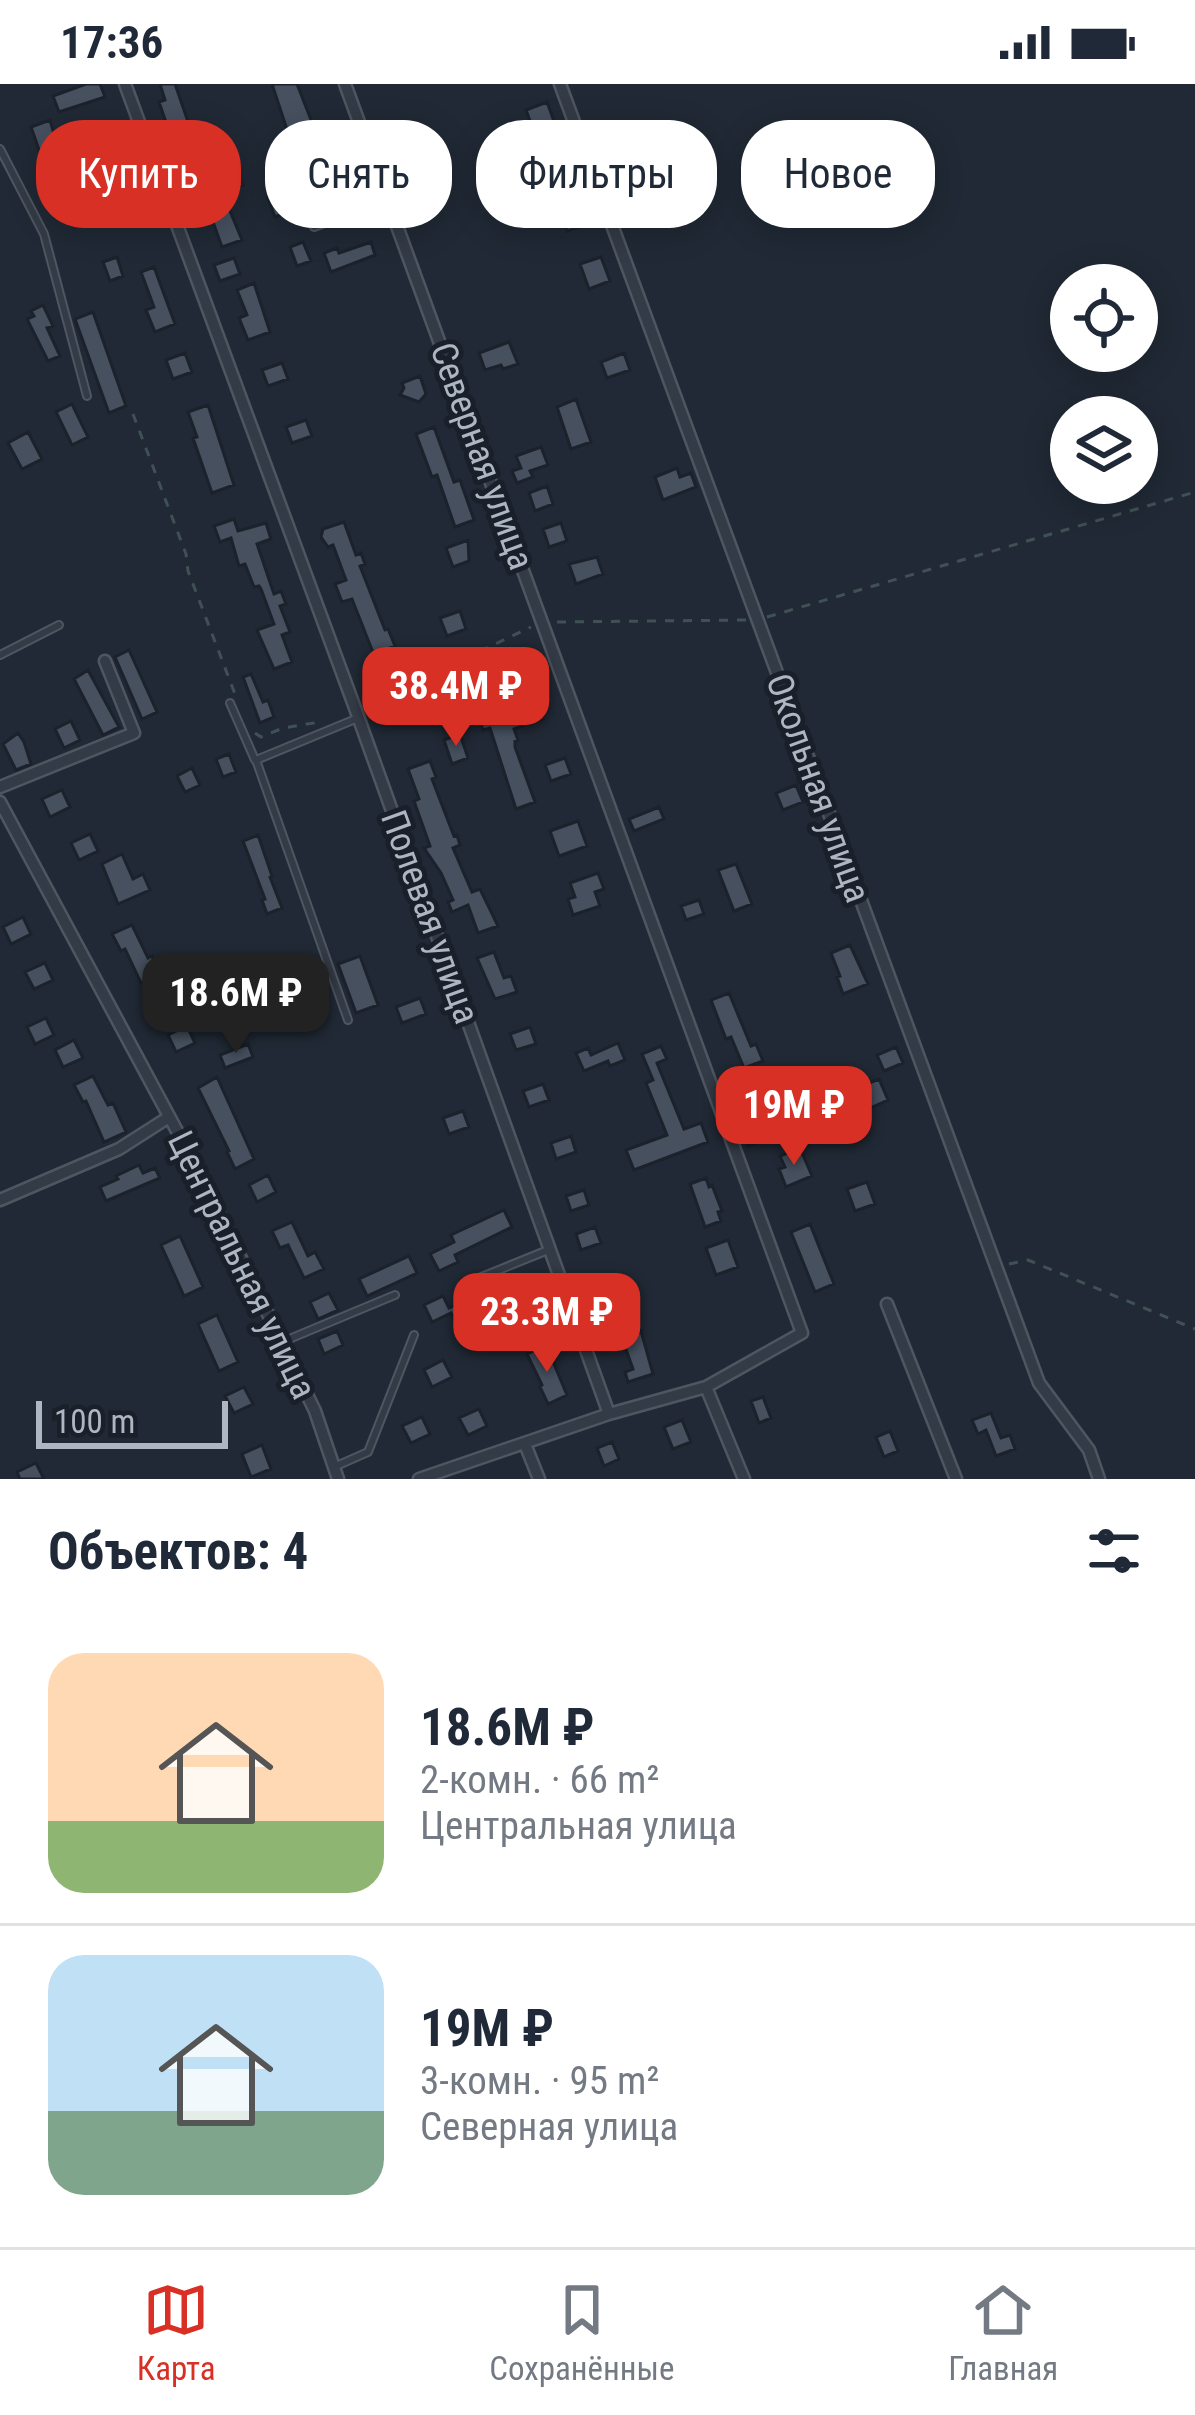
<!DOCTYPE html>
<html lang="ru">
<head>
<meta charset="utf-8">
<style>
  body { margin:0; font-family:"Roboto Condensed",sans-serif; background:#f2f2f3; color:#1f2937; height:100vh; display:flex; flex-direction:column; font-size:45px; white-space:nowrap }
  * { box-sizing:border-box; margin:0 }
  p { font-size:39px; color:#747a83 }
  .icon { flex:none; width:66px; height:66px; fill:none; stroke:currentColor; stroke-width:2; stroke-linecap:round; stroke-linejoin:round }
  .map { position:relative; height:1395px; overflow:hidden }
  .drawer { display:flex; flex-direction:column; background:#fff; flex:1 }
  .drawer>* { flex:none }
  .guide { position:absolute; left:36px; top:36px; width:1125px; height:108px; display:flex; gap:24px }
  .controls { position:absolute; left:1050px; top:180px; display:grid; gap:24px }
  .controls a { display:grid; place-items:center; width:108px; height:108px; border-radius:50%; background:#fff; box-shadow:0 6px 30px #0003; font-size:60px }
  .scale { position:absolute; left:36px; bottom:30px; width:192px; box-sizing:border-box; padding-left:12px; border:6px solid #adb6c3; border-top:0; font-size:33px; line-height:42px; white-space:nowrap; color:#adb6c3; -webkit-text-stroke:9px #19202a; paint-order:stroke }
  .price { position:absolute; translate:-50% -102px; padding:0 27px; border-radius:24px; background:#d93025; color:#fff; font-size:39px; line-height:78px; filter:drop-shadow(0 3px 6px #0008) }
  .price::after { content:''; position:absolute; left:50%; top:72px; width:36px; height:27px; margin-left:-18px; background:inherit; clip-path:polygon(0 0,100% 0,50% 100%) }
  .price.on { background:#222; color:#fff }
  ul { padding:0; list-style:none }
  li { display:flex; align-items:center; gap:36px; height:300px; padding:0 48px }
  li+li { border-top:3px solid #e0e1e3 }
  li span { display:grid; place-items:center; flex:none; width:336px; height:240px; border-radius:36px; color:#555 }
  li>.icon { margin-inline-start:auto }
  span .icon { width:144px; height:144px; fill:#fffc; stroke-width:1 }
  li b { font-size:51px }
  h2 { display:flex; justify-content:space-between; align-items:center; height:144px; padding:0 48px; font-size:51px }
  .chip { padding:0 42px; border-radius:48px; background:#fff; box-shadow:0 6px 30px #0003; font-size:42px; line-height:108px }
  .chip.on { background:#d93025; color:#fff }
  .status { display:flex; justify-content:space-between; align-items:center; height:84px; padding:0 60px; background:#fff; direction:ltr }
  .status svg { height:33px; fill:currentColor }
  .tab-bar { display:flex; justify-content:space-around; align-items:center; height:168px; border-top:3px solid #e0e1e3; background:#fff; font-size:33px; color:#747a83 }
  .tab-bar a { display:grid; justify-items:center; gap:6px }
  .tab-bar .on { color:#d93025 }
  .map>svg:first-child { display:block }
</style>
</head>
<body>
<div class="status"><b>17:36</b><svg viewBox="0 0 49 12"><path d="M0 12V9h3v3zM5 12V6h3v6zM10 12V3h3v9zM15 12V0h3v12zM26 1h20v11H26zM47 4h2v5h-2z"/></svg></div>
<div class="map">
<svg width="1195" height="1395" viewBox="0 0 1195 1395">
  <rect width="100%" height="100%" fill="#202935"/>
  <!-- building -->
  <path fill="#46505f" stroke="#1b222c" stroke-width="3" d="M86,0H100L105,13L59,28L53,12Z
    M160,0H175L203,81L183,88L159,18L165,16Z
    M272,0H297L324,69L298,79Z
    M547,18L555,40L519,53L515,42L530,37L526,26Z
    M50,36L65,88L49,94L31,43Z
    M528,63L533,78L515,85L510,70Z
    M126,74L133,92L88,108L82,92Z
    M565,80L571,96L551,103L545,87Z
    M343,84L350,103L337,108L329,89Z
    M237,85L243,101L223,108L217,92Z
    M307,98L314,117L275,133L268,114Z
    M225,115L242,156L222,163L212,135L208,137L203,122Z
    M583,115L591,139L567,147L559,123Z
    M303,158L311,177L297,182L290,163Z
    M371,158L375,171L331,188L324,169L337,164L339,169Z
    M117,173L123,192L110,197L103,178Z
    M601,173L610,197L589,205L580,180Z
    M234,174L240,190L220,197L214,181Z
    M154,183L175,240L155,248L146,226L154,223L141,188Z
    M254,199L270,248L248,256L239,234L247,231L237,206Z
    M43,221L53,242L47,244L60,272L48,277L27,235L34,232L31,227Z
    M93,228L126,322L109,329L75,235Z
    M509,258L518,280L503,285L501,281L485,286L479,269Z
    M185,269L192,288L173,295L166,276Z
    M624,269L630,286L607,294L601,278Z
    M282,279L288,295L268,302L262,286Z
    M420,292L426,310L419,318L400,311L404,304L402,299Z
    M576,315L591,358L571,365L557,323Z
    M72,320L88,353L72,361L56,328Z
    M208,321L234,401L212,409L193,354L197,353L188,328Z
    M306,336L312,352L292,359L286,343Z
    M434,343L454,398L460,396L474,436L455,443L437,391L432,393L416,350Z
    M28,348L42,375L22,385L8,359Z
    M541,363L548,381L530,387L533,393L517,399L512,387L521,384L516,372Z
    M677,384L680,393L691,389L696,403L663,416L655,393Z
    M547,402L553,420L535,427L529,409Z
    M234,435L238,447L266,439L271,455L257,460L274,510L281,507L286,520L280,522L290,548L282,551L292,578L274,585L257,546L274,540L261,505L259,502L254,503L245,480L239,482L231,454L220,458L214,442Z
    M344,438L356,471L361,469L365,480L360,482L385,546L388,545L395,562L374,571L352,515L342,518L335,500L346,496L333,461L328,463L321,453L323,445Z
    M561,439L567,457L549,463L543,445Z
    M468,456L469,477L453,483L446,464Z
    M597,473L603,490L576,500L569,480Z
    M460,527L466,545L447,552L440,534Z
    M129,566L157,628L142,635L115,573Z
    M88,586L119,643L103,651L74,595Z
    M251,590L263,618L268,616L274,633L260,639L243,593Z
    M537,618L543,635L514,645L518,656L515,657V663L535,718L516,725L490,644L483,646L478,631L499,623L502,630Z
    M71,637L80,656L64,664L55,645Z
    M18,649L24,658L31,680L16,686L3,660Z
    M460,650L468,674L452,680L444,656Z
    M229,670L236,688L223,693L216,675Z
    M565,674L571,690L551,697L545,681Z
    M430,677L436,693L432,695L454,752L457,751L460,761L453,764L472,808L480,805L498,842L478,849L468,821L452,828L448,818L453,816L441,789L424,764L430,762L414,717L419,715L408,685Z
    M192,684L200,701L185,708L177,692Z
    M796,701L803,718L783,726L776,709Z
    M62,706L70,723L50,733L42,715Z
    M659,723L664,735L634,747L629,735Z
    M578,737L587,762L559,772L550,747Z
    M90,750L98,767L79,776L71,759Z
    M258,751L272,792L270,793L282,824L267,830L262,816L265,815L243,757Z
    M122,770L133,795L143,790L150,806L118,820L102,780Z
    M736,780L752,820L734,827L718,786Z
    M598,789L604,805L595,808L600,822L573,831L568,815L575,813L570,799Z
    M699,816L704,830L686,836L681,822Z
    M23,833L31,850L11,860L3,843Z
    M132,841L148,874L152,872L160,889L141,899L125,865L121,867L112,850Z
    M850,861L868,900L843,910L837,893L840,892L831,869Z
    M494,868L504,894L511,892L517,908L495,915L477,874Z
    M360,872L378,921L356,929L338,880Z
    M45,879L53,896L34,905L25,888Z
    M729,909L751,962L756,960L763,977L744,984L731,953L726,955L711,916Z
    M186,910L195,927L175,936L167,919Z
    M420,914L426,930L402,939L396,923Z
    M46,934L54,951L35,960L27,943Z
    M187,942L195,959L176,968L168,951Z
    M530,943L536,960L516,966L510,950Z
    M74,956L83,974L63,983L55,966Z
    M618,959L625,976L610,982L608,977L584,987L576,969L588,964L591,971Z
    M248,960L253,973L225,984L220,971Z
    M661,962L667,975L657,979L684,1045L701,1039L708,1058L634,1086L626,1066L667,1051L646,999L653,996L642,970Z
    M896,963L903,979L884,987L877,971Z
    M93,992L108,1021L113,1019L126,1048L104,1058L86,1017L83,1018L74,1001Z
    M217,993L254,1075L235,1085L227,1068L229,1067L198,1004Z
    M879,995L888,1016L870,1024L868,1018L851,1025L844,1009Z
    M543,1000L549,1016L529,1023L523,1007Z
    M765,1011L772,1028L759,1033L767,1054L748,1062L742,1048L752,1043L743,1020Z
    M463,1027L469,1043L449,1050L443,1034Z
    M571,1052L576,1068L556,1075L551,1059Z
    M800,1064L812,1092L786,1103L779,1085L785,1083L780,1072Z
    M139,1081L143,1089L155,1084L160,1094L106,1117L100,1103L118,1095L116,1092Z
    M268,1091L276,1108L257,1118L249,1101Z
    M706,1094L709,1103L712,1101L722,1127L718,1128L721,1137L705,1143L690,1100Z
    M867,1098L875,1120L855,1127L847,1105Z
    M584,1106L589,1121L571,1127L566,1112Z
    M504,1126L512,1143L455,1171L458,1178L439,1187L430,1170L454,1158L451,1151Z
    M292,1138L308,1172L315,1168L324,1185L304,1194L288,1161L280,1164L272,1147Z
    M810,1140L834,1200L815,1208L791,1148Z
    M595,1143L601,1159L581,1166L576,1150Z
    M180,1152L203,1203L184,1212L161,1161Z
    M728,1156L738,1183L716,1191L706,1164Z
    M409,1172L417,1189L367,1212L359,1195Z
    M618,1197L623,1214L603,1220L598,1204Z
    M536,1201L544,1218L525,1227L522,1222L487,1239L479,1222L498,1213L501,1218Z
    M329,1209L338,1226L318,1235L310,1218Z
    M443,1212L449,1224L468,1215L476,1232L457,1241L451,1229L432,1238L424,1221Z
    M217,1231L238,1278L219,1287L198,1240Z
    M337,1247L343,1261L324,1270L318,1255Z
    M641,1247L653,1290L628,1298L625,1288L633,1285L622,1254Z
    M546,1261L567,1311L548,1320L540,1303L542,1301L527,1270Z
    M443,1276L452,1293L432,1303L424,1286Z
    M244,1303L253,1320L234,1329L225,1312Z
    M763,1313L771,1334L759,1339L751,1317Z
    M479,1325L487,1342L468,1351L459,1334Z
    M991,1329L1001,1354L1010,1351L1015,1365L996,1372L986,1346L978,1350L972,1336Z
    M422,1333L430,1350L411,1359L402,1342Z
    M682,1336L691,1358L673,1365L664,1343Z
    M890,1347L898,1367L884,1373L876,1353Z
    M612,1358L619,1375L604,1382L597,1364Z
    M262,1361L271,1385L251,1393L242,1370Z
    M36,1379L44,1395H20L17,1388Z"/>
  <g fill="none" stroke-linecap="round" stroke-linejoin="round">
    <defs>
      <path id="lane" d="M70,60L139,38
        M0,65L44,150L87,312
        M314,143L388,115
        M0,571L59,541
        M230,619L255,676
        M348,936L256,676L358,634
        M474,1196L548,1166
        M282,1258L395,1211
        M334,1383L368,1368L414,1251"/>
      <path id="street" d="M125,0L355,624L609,1330
        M345,0L802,1249L706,1303L609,1330L419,1395
        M560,0L1039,1299L1089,1366L1099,1395
        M0,703L134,649L105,577
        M0,718L198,1086L315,1327L338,1395
        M0,1116L119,1065L169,1033
        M887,1220L956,1395
        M706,1303L744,1395
        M525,1360L539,1395"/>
    </defs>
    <!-- lane casing -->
    <use href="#lane" stroke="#4e5661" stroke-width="10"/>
    <!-- street casing -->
    <use href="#street" stroke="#4e5661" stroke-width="15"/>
    <!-- path -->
    <path stroke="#3f5154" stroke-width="3" stroke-dasharray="9 9" stroke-linecap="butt" d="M133,330L186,470L188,487L235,610
      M767,533L1195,408
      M557,538L746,536
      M368,625L411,600L531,543
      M255,649L261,653L283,644L320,638
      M1009,1180L1028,1176L1195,1245"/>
    <!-- lane -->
    <use href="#lane" stroke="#333b46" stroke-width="6"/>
    <!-- street -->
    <use href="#street" stroke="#333b46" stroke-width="10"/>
  </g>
  <g text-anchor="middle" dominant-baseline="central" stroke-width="10" stroke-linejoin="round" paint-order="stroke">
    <!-- street labels -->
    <g font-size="36" fill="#adb6c3" stroke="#19202a">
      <text transform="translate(482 372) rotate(70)">Северная улица</text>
      <text transform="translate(818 704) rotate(70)">Окольная улица</text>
      <text transform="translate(430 833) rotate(70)">Полевая улица</text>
      <text transform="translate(242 1181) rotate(64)">Центральная улица</text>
    </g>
  </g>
</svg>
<div class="controls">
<a><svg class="icon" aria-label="locate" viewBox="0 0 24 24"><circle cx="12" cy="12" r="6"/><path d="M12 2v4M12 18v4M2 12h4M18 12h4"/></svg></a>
<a><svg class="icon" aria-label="layers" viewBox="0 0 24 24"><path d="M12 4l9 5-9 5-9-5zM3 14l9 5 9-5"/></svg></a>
</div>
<div class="scale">100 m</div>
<b class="price" style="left:456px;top:665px">38.4M ₽</b>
<b class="price on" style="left:236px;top:972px">18.6M ₽</b>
<b class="price" style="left:794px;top:1084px">19M ₽</b>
<b class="price" style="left:547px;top:1291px">23.3M ₽</b>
<div class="guide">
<a class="chip on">Купить</a>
<a class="chip">Снять</a>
<a class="chip">Фильтры</a>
<a class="chip">Новое</a>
</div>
</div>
<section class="drawer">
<h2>Объектов: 4<svg class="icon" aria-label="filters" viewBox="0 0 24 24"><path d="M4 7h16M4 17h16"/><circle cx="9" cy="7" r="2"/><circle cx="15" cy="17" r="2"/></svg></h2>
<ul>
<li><span style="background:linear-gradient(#ffd9b3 70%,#8fb573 0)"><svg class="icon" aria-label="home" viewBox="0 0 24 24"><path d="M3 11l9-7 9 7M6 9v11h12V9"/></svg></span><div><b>18.6M ₽</b><p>2-комн. · 66 m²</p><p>Центральная улица</p></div></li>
<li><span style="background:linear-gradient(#bfe0f5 65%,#7fa58c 0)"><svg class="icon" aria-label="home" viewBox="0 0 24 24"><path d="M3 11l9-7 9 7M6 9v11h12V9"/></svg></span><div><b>19M ₽</b><p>3-комн. · 95 m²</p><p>Северная улица</p></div></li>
</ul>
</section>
<nav class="tab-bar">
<a class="on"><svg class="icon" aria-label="map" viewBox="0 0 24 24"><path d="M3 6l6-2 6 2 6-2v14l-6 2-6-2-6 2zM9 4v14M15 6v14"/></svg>Карта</a>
<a><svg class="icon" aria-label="saved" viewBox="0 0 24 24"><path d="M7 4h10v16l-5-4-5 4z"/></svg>Сохранённые</a>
<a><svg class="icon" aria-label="home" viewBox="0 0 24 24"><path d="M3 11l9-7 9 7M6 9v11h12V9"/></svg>Главная</a>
</nav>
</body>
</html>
